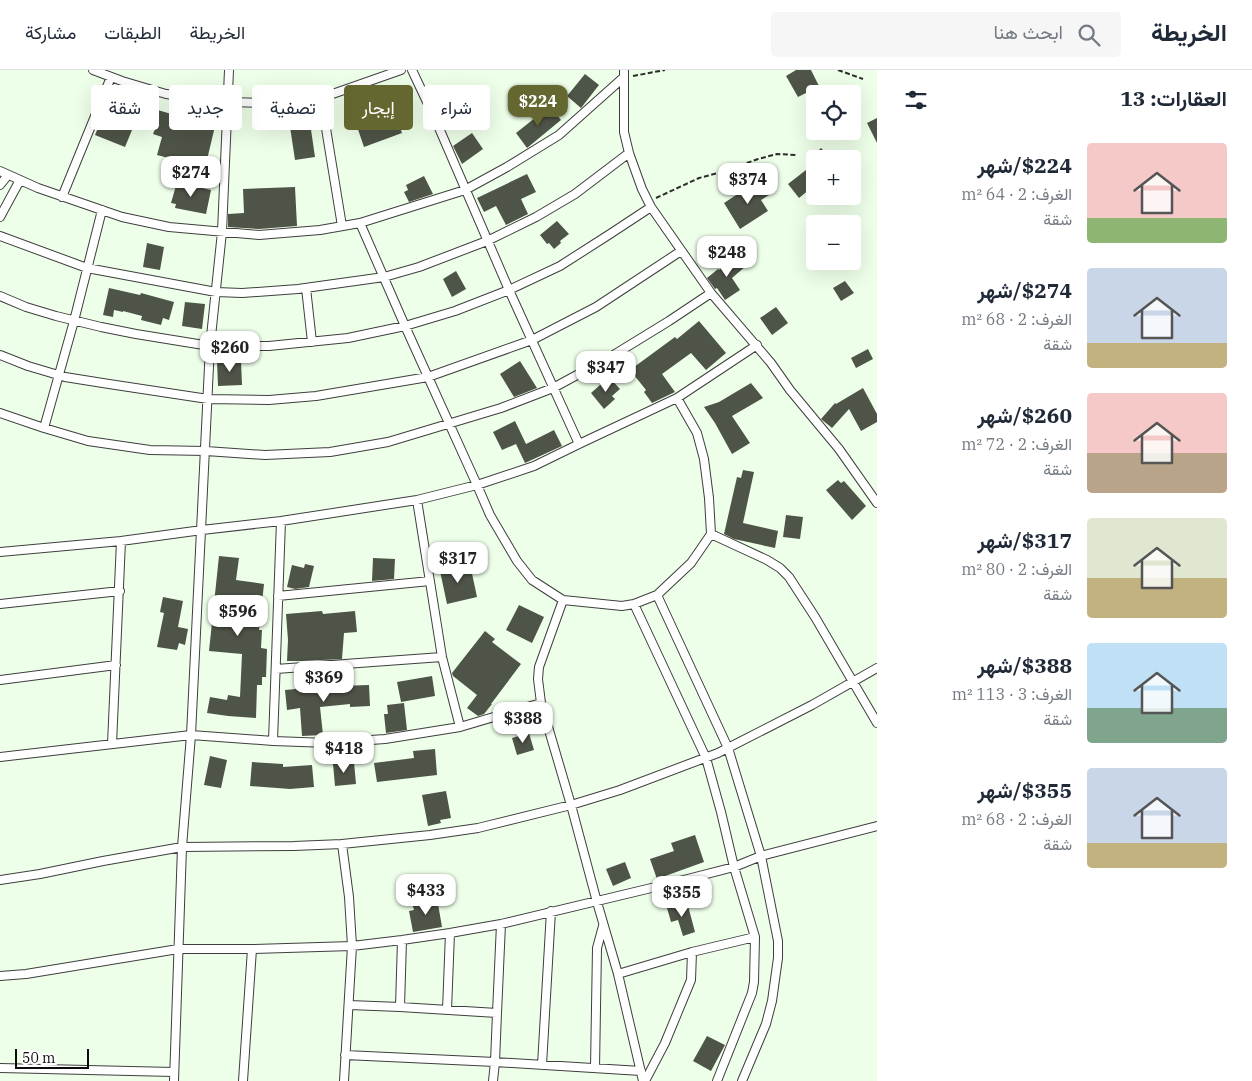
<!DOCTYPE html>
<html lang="ar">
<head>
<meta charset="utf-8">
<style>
  body { margin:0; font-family:"IBM Plex Serif",Vazirmatn,serif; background:#f6f6f7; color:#1f2937; direction:rtl; height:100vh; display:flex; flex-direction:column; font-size:19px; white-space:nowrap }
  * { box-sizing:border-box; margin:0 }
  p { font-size:16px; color:#747a83 }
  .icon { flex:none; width:28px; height:28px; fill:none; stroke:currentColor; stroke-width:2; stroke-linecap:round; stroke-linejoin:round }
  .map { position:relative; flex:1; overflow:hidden; direction:ltr }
  .sheet { display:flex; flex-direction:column; background:#fff; width:375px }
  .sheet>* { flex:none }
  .hud { position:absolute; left:15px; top:15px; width:475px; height:45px; direction:rtl; display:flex; gap:10px }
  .fabs { position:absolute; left:806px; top:15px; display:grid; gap:10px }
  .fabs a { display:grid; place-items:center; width:55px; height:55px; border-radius:5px; background:#fff; box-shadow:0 5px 20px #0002; font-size:25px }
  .scale { position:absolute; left:15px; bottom:12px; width:74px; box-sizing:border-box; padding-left:5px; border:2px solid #0b0b0b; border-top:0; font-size:14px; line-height:18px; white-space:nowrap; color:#0b0b0b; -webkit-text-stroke:4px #fff; paint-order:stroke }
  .price { position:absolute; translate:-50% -42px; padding:0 11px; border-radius:10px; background:#fff; color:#222; font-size:16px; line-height:32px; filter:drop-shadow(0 1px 2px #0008) }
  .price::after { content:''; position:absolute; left:50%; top:30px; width:15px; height:11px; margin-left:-8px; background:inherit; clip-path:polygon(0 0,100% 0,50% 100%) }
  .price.on { background:#64672f; color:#fff }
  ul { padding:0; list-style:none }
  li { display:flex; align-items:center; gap:15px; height:125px; padding:0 25px }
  li span { display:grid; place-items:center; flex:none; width:140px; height:100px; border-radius:5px; color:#555 }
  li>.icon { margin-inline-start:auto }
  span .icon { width:60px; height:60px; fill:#fffc; stroke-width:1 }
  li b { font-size:21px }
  h2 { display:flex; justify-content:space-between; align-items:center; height:60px; padding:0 25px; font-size:21px }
  .pill { padding:0 18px; border-radius:5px; background:#fff; box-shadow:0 5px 20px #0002; font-size:18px; line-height:45px }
  .pill.on { background:#64672f; color:#fff }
  header { display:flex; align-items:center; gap:30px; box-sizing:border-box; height:70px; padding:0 25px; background:#fff; border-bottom:1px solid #e0e1e3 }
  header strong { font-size:24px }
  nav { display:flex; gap:28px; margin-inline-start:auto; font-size:18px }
  .search { width:350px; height:45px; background:#f6f6f7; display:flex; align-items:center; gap:12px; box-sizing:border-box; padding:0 18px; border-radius:5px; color:#747a83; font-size:19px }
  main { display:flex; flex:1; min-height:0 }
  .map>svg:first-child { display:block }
</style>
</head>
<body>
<header>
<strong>الخريطة</strong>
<div class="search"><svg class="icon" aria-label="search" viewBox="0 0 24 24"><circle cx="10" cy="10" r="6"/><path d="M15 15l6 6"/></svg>ابحث هنا</div>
<nav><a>الخريطة</a><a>الطبقات</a><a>مشاركة</a></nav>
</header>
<main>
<section class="sheet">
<h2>العقارات: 13<svg class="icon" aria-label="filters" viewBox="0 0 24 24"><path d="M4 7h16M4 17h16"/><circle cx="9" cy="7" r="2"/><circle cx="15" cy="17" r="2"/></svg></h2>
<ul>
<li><span style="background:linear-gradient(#f6c9c9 75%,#8fb573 0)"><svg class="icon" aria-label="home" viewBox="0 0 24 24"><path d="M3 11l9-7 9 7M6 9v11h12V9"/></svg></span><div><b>$224/شهر</b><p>الغرف: 2 · 64 m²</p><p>شقة</p></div></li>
<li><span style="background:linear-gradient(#c9d6e8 75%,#c2b280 0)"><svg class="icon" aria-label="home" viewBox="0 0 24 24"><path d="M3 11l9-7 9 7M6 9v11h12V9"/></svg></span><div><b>$274/شهر</b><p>الغرف: 2 · 68 m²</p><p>شقة</p></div></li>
<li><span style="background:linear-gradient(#f6c9c9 60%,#b9a48a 0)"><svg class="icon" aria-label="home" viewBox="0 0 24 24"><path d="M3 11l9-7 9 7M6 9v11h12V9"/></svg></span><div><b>$260/شهر</b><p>الغرف: 2 · 72 m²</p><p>شقة</p></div></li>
<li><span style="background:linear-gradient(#dfe7d0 60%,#c2b280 0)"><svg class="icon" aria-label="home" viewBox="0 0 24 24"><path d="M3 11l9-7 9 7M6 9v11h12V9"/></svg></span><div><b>$317/شهر</b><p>الغرف: 2 · 80 m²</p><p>شقة</p></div></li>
<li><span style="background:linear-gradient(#bfe0f5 65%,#7fa58c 0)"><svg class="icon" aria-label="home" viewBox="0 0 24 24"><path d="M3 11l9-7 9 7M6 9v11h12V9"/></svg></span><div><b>$388/شهر</b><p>الغرف: 3 · 113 m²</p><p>شقة</p></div></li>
<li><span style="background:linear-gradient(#c9d6e8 75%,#c2b280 0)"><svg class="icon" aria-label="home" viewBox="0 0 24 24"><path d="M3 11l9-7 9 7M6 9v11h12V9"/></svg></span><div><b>$355/شهر</b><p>الغرف: 2 · 68 m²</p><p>شقة</p></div></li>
</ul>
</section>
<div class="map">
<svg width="877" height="1011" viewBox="0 0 877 1011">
  <rect width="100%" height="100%" fill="#eeffe9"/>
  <!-- building -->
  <path fill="#4f5448" d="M796,0H811L823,24H815V36L806,23L798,27L786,6Z
    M585,4L599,15L581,38L567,26Z
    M112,24L142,36L125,77L95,65Z
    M373,32L379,48L395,42L402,63L364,77L351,39Z
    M550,36L561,50L527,78L516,63Z
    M154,39L196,51L197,47L216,52L206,94L176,88V90L157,85L162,67L153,64L155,59L148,57Z
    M309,46L315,87L295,90L289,50Z
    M877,48V73L867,53Z
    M472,63L483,79L462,94L453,76Z
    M821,78L832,89H809Z
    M815,93V115L799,128L788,114Z
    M527,104L536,122L521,129L528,144L506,155L496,136L484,142L477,128Z
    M424,106L433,124L409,132L404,122L408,120L406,115Z
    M759,110L769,125L761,130L768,141L740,159L724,133Z
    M177,112L211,120L206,144L175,138L176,134L171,133Z
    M295,117L297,156L259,159L228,157V144L244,143L243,119Z
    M557,151L569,164L560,171L561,173L554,179L549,173L547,174L540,165Z
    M147,173L164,177L160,200L143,197Z
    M736,186L746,196L732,208L740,220L725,230L717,218L715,219L707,208L718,199L719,200Z
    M456,201L466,219L452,227L443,209Z
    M845,211L854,223L841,231L833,218Z
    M109,218L140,225L141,223L174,232L169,250L163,248L161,255L141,250L142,246L123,241V242L114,240L113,247L103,245Z
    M185,232L205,234L202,259L182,256Z
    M776,237L788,253L772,265L760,248Z
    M699,251L726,283L706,300L691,283L662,304L675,322L652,333L644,322L646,320L630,300L675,267L677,269Z
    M868,279L873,289L856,298L851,288Z
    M241,290L242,315L218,316L217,291Z
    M520,291L537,318L514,327L500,304Z
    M609,307L620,319L612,326L615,329L604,339L591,323Z
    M751,313L763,328L732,346L750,373L732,384L715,353L704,337L719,332Z
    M863,318L877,344V352L861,361L849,339L832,358L821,349L835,333L836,334Z
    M515,351L526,374L554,360L562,376L525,393L516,374L502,380L493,362Z
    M743,400L754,402L743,453L778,461L775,478L734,469L724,464L737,407L741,408Z
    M838,410L841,413L844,411L866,436L852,450L826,420Z
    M786,445L803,447L800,469L783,467Z
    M219,486L239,488L236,510L264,514L259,560H262L261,578L267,579L266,607H262V615H257L256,648L228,646L207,643L210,627L227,630L228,625L240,627L242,584L209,581Z
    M373,488L395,489L394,509L372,511Z
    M305,494L314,496L309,517L295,519L287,517L292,495L304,498Z
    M470,494L477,527L447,534L440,501Z
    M163,527L183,531L178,557L188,559L185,575L179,573L177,580L157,577L164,543L160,542Z
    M519,535L544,547L532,573L506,560Z
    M322,541L323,544L355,541L357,562L344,563L342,589L302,591H287L288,570L286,544Z
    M485,561L495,569L492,572L521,594L491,634H492L484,644L478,646L467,638L477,625L453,606L452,603Z
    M432,606L435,626L401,632L397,612Z
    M337,615V616L369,615L370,636L350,637V634L320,637L323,665L302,666L300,638L287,640L285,620Z
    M404,633L407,660L386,663L384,644H388L387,635Z
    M529,663L534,680L517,685L512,668Z
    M435,679L437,705L377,712L374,693L414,688L413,681Z
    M210,686L227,690L221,718L204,715Z
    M252,692L283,694V697L312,695L314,717L290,719L250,716Z
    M354,692L356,714L335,716L333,694Z
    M446,721L451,748L440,750L441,753L428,756L422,725Z
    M695,765L704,792L657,809L650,789L674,781L671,773Z
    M625,792L631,808L613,816L606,799Z
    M437,828L442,857L413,862L409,841L414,840L412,833Z
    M687,832L695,862L683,866L678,850L671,852L667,838Z
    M707,966L725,975L711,1001L693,991Z"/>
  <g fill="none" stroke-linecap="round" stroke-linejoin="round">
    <defs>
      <path id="street" d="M93,0L122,11L166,24L228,32L267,33L321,28L401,0
        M412,0L436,51L509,220L579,374L677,328
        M624,0V62L629,83L642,119L651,137L711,223L771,293L790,320L839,379L877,433
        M321,28L342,156
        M0,101L38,118L122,147L169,157L259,165L320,160L360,153L405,256L477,415L490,445L517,491L532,510L563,530L622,536L634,534L657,525L691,493L711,464
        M0,115L8,105
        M62,127L111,7
        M0,147L20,110
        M360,153L465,120L507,97L559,65L624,7
        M0,166L87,198L216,222L242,223L298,219L384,207L419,197L487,171L536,147L575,124L629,83
        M306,218L312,272
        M0,226L26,237L56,246L101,257L136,264L210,276H269L348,268L405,256L455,241L509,220L560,196L610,164L651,137
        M757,275L677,328L697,363L704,389L709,428L711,464L767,490L780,498L789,507L815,547L877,653
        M0,285L28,296L65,307L109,314L208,329L269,330L316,326L428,307L532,270L596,237L681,181
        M0,343L44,358L88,371L150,380L206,381L265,385L330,382L388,372L501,338L553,318L612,286L669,251L711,223
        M44,358L74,251L102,140
        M417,430L442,587L460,657
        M0,482L121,471L202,460L281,451L417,430L477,415L534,396L579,374
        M657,525L728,678L761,786L778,871V888L772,931L766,954L742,1011
        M278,526L430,511
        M0,534L120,521
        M634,534L706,688L721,742L734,797L755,867L754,912L752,923L717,1011
        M276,599L442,587
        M0,610L116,595
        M541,633L538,609L539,597L563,530
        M273,671L281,451
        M112,674L121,471
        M0,687L191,665L273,671L329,673L385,669L460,657L541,633L571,735L597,832L618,904L643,1011
        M342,774L349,827L352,876L344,1011
        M0,810L40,804L103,791L182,777L294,776L342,774L430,765L478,758L571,735L620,720L718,683L812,635L877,598
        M618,904L692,882L755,867
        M0,906L26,904L178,879H252L352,876L402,870L450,863L501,854L668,814L734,797L761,786L877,756
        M349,935L400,937L497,943
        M400,937L402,870
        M447,940L450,863
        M345,985L495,992L641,1001
        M542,995L551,841
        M0,998L174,1002
        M595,998L597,878L603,856
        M174,1011L182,777L191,665L210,276L222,162L229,0
        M243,1011L252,879
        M493,1011L495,992L497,943L501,854
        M645,1011L665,973L691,910L692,882"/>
    </defs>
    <!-- street casing -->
    <use href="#street" stroke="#3e3e3e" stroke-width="10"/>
    <!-- path -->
    <path stroke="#2d2d2d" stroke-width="2" stroke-dasharray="5 2.5" stroke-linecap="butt" d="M838,0L863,9
      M633,6L665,0
      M656,128L699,108L722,102L758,89L777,84L796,85"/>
    <!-- street -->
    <use href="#street" stroke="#fff" stroke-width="8"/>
  </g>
</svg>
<div class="fabs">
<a><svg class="icon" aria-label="locate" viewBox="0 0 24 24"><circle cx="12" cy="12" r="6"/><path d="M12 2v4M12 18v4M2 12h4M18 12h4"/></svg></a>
<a>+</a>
<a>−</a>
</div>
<div class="scale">50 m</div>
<b class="price on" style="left:538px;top:57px">$224</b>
<b class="price" style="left:191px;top:128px">$274</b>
<b class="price" style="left:748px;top:135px">$374</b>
<b class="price" style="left:727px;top:208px">$248</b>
<b class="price" style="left:230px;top:303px">$260</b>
<b class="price" style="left:606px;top:323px">$347</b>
<b class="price" style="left:458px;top:514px">$317</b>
<b class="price" style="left:238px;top:567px">$596</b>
<b class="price" style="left:324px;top:633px">$369</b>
<b class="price" style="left:523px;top:674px">$388</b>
<b class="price" style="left:344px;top:704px">$418</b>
<b class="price" style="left:426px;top:846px">$433</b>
<b class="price" style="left:682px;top:848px">$355</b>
<div class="hud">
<a class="pill">شراء</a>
<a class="pill on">إيجار</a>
<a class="pill">تصفية</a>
<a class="pill">جديد</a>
<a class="pill">شقة</a>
</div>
</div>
</main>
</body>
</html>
